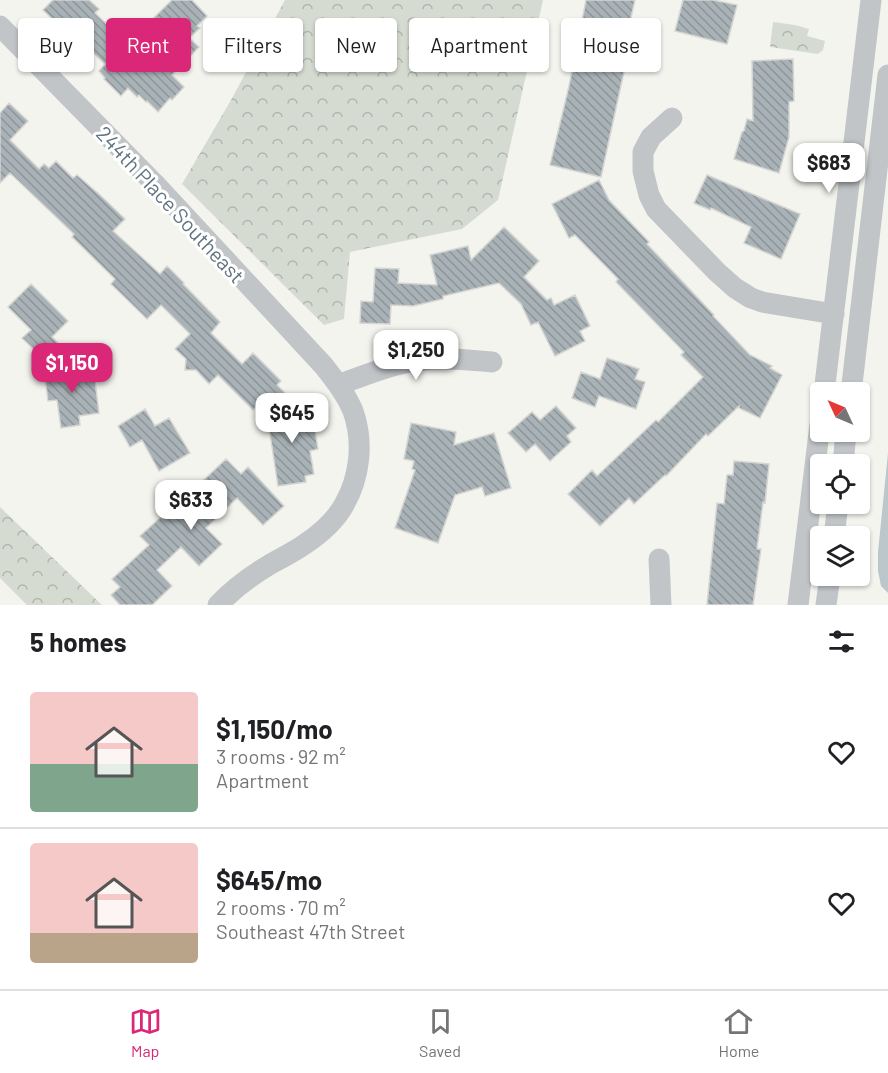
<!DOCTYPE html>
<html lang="en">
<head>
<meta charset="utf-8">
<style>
  body { margin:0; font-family:Barlow,sans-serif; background:#f2f2f2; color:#202124; height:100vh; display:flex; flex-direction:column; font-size:22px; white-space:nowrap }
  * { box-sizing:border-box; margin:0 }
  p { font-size:20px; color:#757577 }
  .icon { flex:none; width:33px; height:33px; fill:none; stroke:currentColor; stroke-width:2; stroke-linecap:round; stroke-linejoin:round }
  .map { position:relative; height:605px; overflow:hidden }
  .details { display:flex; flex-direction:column; background:#fff; flex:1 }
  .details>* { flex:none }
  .guide { position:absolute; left:18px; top:18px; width:852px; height:54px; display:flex; gap:12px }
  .needle { width:39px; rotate:314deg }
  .controls { position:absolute; left:810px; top:382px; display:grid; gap:12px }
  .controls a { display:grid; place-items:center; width:60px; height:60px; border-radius:6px; background:#fff; box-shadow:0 2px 4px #0004; font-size:30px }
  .price { position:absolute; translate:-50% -51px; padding:0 14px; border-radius:12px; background:#fff; color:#222; font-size:20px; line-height:39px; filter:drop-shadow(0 2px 3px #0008) }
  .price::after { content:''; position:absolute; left:50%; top:36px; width:18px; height:14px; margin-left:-9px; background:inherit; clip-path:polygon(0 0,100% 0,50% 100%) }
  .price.active { background:#db2777; color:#fff }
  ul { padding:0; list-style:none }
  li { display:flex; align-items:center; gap:18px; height:150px; padding:0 30px }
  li+li { border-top:2px solid #e0e0e0 }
  li span { display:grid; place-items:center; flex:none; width:168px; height:120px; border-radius:6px; color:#555 }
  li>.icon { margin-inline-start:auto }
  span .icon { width:72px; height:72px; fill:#fffc; stroke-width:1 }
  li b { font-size:26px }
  h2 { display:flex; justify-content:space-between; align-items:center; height:72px; padding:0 30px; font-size:26px }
  .chip { padding:0 21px; border-radius:6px; background:#fff; box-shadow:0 2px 4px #0004; font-size:21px; line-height:54px }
  .chip.active { background:#db2777; color:#fff }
  .menu { display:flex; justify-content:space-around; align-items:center; height:84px; border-top:2px solid #e0e0e0; background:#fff; font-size:16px; color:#757577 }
  .menu a { display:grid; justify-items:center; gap:3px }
  .menu .active { color:#db2777 }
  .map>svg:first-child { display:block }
</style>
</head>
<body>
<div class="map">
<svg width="888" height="605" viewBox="0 0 888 605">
  <defs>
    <pattern id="forest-crowns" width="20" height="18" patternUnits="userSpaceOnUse" patternTransform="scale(1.5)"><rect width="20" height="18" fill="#d5dbd0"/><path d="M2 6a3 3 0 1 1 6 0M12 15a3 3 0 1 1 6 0" fill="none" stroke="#b0b6ae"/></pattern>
    <pattern id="building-back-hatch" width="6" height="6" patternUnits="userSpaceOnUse" patternTransform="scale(1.5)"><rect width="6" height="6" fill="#a9b2b6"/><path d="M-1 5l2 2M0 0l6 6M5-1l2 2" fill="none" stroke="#8d9599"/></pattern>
  </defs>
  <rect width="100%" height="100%" fill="#f4f4ef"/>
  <!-- forest -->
  <path fill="url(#forest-crowns)" d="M285,0H543L498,200L462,229L350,252L344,319L324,325L182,184L231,100Z
    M773,22L795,25L809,29L807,36L825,41L823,50L818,54L770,47Z
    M0,507L102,605H27L0,578Z"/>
  <!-- water -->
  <path fill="#bcc7cc" d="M888,453V593L881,586L878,571V552Z"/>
  <!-- building -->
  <path fill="url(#building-back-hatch)" stroke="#d5d5d2" stroke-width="1.5" d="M53,0H89L99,9L95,13L127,44L172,0H192L207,16L197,26L200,28L189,38L199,47L172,75L184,87L172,100L170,98L158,112L147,101L146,102L139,95L137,97L128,88L121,96L104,79L105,78L99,71L105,64L74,35L71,37L43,10Z
    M586,0H635L620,66L625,67L601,177L550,165L569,86Z
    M683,0H713L737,5L727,44L675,31Z
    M793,59L794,101L789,102V137L779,173L734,159L742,132L744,131L747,119L753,121L752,61Z
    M9,103L28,121L10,140L39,169L44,164L49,168L56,161L73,178L77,175L100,195L125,219L113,231L160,274L167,266L184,283L183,284L191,292L220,322L211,333L242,364L253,353L281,381L277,385L288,396L266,409L264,398L253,410L218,375L209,384L196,370H185L186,359L175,349L190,334L161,305L147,319L111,284L115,279L72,237L74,234L10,173L0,183V113Z
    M707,175L800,214L781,259L744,243L751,227L711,208L710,210L694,203Z
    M599,180L609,200L649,242L647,244L714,315L713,316L750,355L772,366L770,368L782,375L760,418L739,408V406L708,436L706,434L666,476L665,475L634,504L629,498L600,526L568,494L592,470L597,476L656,420L658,422L703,377L681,355L684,352L616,282L618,279L575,235L569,238L552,204Z
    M504,227L539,261L524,277L547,300L551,298L554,305L575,295L590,326L580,331L585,341L555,356L538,322L531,325L521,304L499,283L443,296V299L413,306L391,305L390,324L360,323L361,301L373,302L375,268L399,269L398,283L437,285L430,255L468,246L471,260Z
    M31,284L68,321L52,337L59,344L44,359L22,338L31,330L8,307Z
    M607,358L639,369L635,379L645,382L636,409L599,396L595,407L572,398L581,372L600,379Z
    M73,366L74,376L94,373L99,413L79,416L80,425L61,428L57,400L48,401L44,370Z
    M291,399L311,419L312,425H314L318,449L310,451L314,474L305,476L306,482L278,486L268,421Z
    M556,406L576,428L567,436L571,442L550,461L535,444L526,452L508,433L532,412L540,420Z
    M145,409L155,426L169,418L190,453L159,471L142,440L130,447L118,426Z
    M411,423L456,432L454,445L494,433L511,488L485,496L482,487L455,495L438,543L395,528L415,470L412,469L414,461L404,459Z
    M226,459L241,474L248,467L284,506L263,525L237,498L206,528L222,544L199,566L181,547L157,570L172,586L152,605H120L111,595L120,587L112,579L149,545L140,536L174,505L176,506Z
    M734,461L769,464L765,503L763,502L757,549H761L753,605H707L717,503L724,504L727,475H733Z"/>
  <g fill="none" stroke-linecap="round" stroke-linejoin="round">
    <!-- minor -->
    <path stroke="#c1c5c8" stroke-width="21" d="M0,26L154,183L323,365C334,379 346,394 353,411C364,442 360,477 344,505C335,521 320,534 305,544C294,552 281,558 269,565C251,576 232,590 218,605
      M672,118L651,137L643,152V171L649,195L656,209L717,272L735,288L751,298L762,302L834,314
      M338,385C366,375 393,363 423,360C445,357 469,360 492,362
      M824,393L871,0
      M851,393L888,75
      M843,465L846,432
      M834,537L838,504
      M659,559L661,605
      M798,605L820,425
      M826,605L830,576"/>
  </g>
  <g text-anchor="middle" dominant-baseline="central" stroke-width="6" stroke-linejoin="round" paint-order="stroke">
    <!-- street labels -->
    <g font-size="21" fill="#627481" stroke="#fff">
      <text transform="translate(171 204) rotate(47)">244th Place Southeast</text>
    </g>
  </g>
</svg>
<div class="controls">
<a><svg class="needle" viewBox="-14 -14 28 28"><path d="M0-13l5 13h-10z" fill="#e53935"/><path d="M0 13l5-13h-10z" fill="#757577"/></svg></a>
<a><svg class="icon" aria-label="locate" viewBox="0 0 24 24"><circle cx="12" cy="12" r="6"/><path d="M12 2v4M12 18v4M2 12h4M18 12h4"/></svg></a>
<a><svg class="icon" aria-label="layers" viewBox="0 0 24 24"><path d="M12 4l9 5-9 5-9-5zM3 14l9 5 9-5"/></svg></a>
</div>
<b class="price" style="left:829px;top:194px">$683</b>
<b class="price" style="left:416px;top:381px">$1,250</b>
<b class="price active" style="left:72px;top:394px">$1,150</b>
<b class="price" style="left:292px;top:444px">$645</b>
<b class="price" style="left:191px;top:531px">$633</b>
<div class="guide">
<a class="chip">Buy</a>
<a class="chip active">Rent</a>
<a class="chip">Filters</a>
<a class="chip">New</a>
<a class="chip">Apartment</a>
<a class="chip">House</a>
</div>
</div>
<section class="details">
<h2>5 homes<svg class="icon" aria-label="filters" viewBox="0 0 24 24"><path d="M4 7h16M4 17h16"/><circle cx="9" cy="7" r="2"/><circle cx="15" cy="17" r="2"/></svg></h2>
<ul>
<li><span style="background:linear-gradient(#f6c9c9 60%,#7fa58c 0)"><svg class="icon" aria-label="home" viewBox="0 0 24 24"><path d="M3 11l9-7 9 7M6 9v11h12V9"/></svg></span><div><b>$1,150/mo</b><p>3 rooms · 92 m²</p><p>Apartment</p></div><svg class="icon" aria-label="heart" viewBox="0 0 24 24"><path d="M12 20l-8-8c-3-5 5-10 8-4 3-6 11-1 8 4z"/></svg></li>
<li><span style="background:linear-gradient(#f6c9c9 75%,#b9a48a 0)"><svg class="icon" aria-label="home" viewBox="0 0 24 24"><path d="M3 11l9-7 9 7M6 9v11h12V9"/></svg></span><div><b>$645/mo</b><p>2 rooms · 70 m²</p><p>Southeast 47th Street</p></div><svg class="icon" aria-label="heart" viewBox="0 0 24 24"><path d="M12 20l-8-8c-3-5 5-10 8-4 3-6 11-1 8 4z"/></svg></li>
</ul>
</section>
<nav class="menu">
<a class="active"><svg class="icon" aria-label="map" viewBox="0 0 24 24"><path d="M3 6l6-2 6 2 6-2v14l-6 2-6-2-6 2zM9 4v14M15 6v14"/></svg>Map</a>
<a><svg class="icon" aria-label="saved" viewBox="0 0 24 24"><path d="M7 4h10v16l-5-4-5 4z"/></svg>Saved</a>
<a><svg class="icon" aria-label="home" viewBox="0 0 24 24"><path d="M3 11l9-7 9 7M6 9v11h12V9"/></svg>Home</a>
</nav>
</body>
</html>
